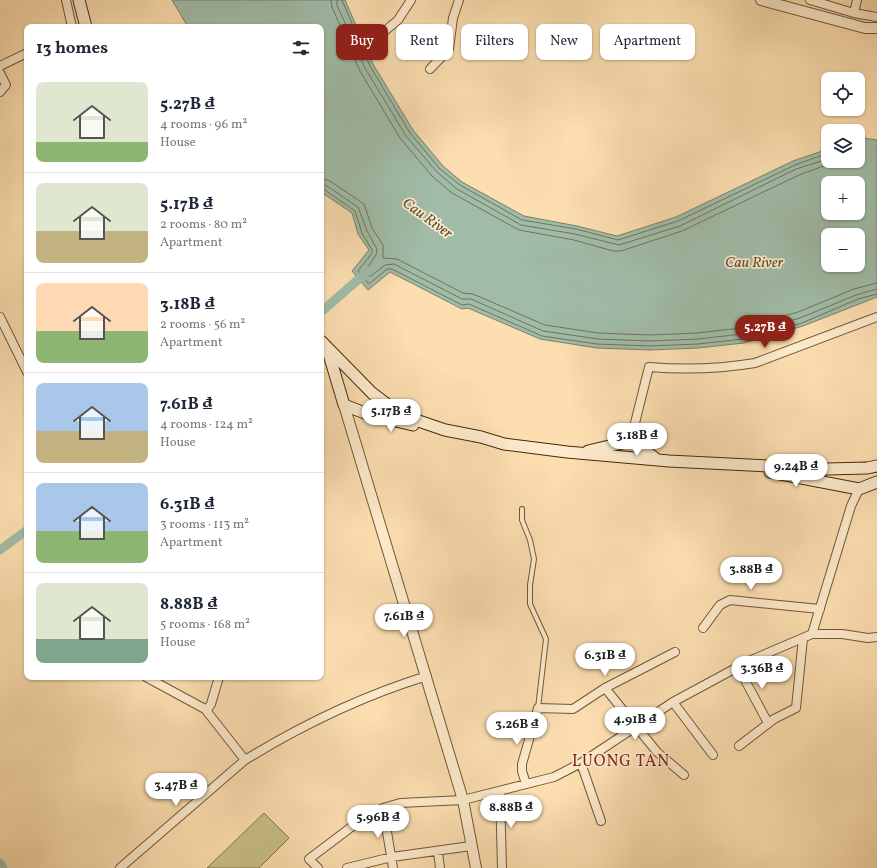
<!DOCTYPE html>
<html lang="en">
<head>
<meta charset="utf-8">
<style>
  body { margin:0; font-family:Vollkorn,serif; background:#f6f6f7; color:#1f2937; height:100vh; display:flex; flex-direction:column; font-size:15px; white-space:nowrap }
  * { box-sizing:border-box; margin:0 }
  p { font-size:13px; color:#747a83 }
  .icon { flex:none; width:22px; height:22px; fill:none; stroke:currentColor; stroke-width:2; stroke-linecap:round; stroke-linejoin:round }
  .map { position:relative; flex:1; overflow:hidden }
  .panel { position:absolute; left:24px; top:24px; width:300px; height:656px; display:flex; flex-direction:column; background:#fff; border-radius:8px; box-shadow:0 1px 3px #0004 }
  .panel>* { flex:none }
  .banner { position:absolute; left:336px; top:24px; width:380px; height:36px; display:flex; gap:8px }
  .tools { position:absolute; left:821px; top:72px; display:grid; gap:8px }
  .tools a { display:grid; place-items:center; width:44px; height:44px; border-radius:8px; background:#fff; box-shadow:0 1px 3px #0004; font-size:20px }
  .price { position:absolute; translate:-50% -34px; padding:0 9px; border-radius:14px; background:#fff; color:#222; font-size:13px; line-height:26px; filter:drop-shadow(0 1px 2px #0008) }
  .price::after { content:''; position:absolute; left:50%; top:24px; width:12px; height:9px; margin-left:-6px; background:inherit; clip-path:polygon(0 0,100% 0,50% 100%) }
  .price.current { background:#8f2418; color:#fff }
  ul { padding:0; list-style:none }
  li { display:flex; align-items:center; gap:12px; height:100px; padding:0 12px }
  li+li { border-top:1px solid #e0e1e3 }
  li span { display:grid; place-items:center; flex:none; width:112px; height:80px; border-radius:8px; color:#555 }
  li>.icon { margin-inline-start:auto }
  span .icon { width:48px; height:48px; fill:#fffc; stroke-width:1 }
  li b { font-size:17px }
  h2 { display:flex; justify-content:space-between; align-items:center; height:48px; padding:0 12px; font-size:17px }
  .chip { padding:0 14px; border-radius:8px; background:#fff; box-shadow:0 1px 3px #0004; font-size:14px; line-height:36px }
  .chip.current { background:#8f2418; color:#fff }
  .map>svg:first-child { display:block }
</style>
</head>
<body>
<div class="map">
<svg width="877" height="868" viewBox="0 0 877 868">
  <rect width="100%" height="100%" fill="#fcdeb0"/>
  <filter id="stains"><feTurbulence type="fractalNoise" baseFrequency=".005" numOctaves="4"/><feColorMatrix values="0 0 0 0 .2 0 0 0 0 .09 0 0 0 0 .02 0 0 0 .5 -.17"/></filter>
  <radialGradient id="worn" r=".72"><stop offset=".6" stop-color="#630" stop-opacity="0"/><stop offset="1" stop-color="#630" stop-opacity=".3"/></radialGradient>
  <!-- green -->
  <path fill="#c7bf86" stroke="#867448" d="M264,813L289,838L259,868H207Z"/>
  <!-- water -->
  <path fill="#a0bca8" stroke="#7b8269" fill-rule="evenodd" d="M172,0H345L373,64L413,130L443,166L462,182L524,216L577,226L617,236L676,217L793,161L828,149V161H858V139L862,138L877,140V297L803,326L744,343L698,348L650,350L597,348L540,339L468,308L462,309L390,272L368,290L352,271L369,250L358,234L352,213L321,192V27H188ZM828,183H858V213H828ZM828,235H858V265H828Z"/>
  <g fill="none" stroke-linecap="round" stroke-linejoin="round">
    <!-- shore -->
    <path stroke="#72735a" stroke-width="1" d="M331,0L332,7L360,71L400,138L432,176L452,193L519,230L574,240L613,251H621L682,231L799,175L837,161
      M337,0V5L365,68L406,136L437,172L457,189L521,225L575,234L619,245L680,226L796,169L828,159
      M342,0L370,66L410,133L440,169L460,185L522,220L576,229L618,240L678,221L795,165L828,153
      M321,178L330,181L364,204L372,228L383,245V258L397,259L463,293L473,294L545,325L598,333L650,335L697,333L741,328L798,312L854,289L877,283
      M321,184L327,186L358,207L367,231L377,249L376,255L365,271L368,276H371L385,265L394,264L462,299H471L543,331L598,339L650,341L698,339L742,334L800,318L856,295L877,289
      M321,189L325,190L355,211L362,233L372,250V253L358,271L368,283H370L387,269H392L462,305L469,304L542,336L597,344L650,346L698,344L743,339L802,323L858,299L877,294"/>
    <!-- canal -->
    <path stroke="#a0bca8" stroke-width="9" d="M321,312L368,271
      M0,550L27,530
      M0,863L3,868"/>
    <defs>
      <path id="service" d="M522,509V520L530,540L534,559L530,585V604L546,639L538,708"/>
      <path id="minor" d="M66,0L72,27
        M810,0L854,13L877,17
        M854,13L857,0
        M380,35L398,20L411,0
        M0,66L27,53
        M430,69L449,49L453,18L459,0
        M0,73L6,85L0,92
        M0,317L27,372
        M631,439L649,367C684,370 719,369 755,363L877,317
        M703,628L720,605L730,600L820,609
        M812,634L851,506L859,489
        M738,667L768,723
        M146,677L205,709L245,760C302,725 362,696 427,676
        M605,688L657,752L684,775
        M673,702L713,755
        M207,710L211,704L219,677
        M739,746L774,719L796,708L803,638
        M581,763L601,821
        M526,784L522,771V764L538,708L573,709L605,688L675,652
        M500,791L502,868
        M383,808L393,868
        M438,852L440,868
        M120,868L245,760
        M318,868L309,859L358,822L383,808L400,803L463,800L554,777L581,763L673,702L749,661L812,634H842L868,638L877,637
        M347,868L392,857L471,846"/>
      <path id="tertiary" d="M761,0L865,28H877
        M344,405L463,800L476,868"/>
      <path id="secondary" d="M79,0L86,27
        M321,341L372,393L401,415L445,430L481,437L504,444L567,452L669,461L827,469L867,468L877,466
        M328,351L344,405L370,415L413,425
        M588,451L622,443L631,439L656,459
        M770,472L859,489L877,482"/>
    </defs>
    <!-- service casing -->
    <use href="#service" stroke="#725734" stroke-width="6"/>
    <!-- minor casing -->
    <use href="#minor" stroke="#725734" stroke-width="10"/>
    <!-- tertiary casing -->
    <use href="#tertiary" stroke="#725734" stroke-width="12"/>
    <!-- secondary casing -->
    <use href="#secondary" stroke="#442a0b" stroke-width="13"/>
    <!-- service -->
    <use href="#service" stroke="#fdeacc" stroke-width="4"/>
    <!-- minor -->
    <use href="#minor" stroke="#fdeacc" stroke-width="8"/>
    <!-- tertiary -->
    <use href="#tertiary" stroke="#fdeacc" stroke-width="10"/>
    <!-- secondary -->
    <use href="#secondary" stroke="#fdeacc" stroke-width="11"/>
  </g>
  <g text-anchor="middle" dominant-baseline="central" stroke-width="3.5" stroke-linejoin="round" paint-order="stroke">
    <!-- water labels -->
    <g font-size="15" font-style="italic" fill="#5b4e32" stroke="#fdeacc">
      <text transform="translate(427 219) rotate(36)">Cau River</text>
      <text x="754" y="263">Cau River</text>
    </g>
    <!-- quarter labels -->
    <g font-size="16" letter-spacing="1" fill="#7a1f14" stroke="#fdeacc">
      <text x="621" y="762">LUONG TAN</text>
    </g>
  </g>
  <rect width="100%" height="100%" filter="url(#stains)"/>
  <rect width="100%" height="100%" fill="url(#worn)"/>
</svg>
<div class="tools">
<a><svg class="icon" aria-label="locate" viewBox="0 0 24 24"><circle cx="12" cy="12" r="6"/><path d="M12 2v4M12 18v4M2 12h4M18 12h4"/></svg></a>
<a><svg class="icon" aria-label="layers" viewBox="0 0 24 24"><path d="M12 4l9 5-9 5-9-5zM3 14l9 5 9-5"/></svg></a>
<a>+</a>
<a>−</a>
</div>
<b class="price current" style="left:765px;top:349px">5.27B ₫</b>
<b class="price" style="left:391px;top:433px">5.17B ₫</b>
<b class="price" style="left:637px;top:457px">3.18B ₫</b>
<b class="price" style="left:796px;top:488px">9.24B ₫</b>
<b class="price" style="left:751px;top:591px">3.88B ₫</b>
<b class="price" style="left:404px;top:638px">7.61B ₫</b>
<b class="price" style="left:605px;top:677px">6.31B ₫</b>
<b class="price" style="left:762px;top:690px">3.36B ₫</b>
<b class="price" style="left:635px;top:741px">4.91B ₫</b>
<b class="price" style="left:517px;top:746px">3.26B ₫</b>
<b class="price" style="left:176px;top:807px">3.47B ₫</b>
<b class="price" style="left:511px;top:829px">8.88B ₫</b>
<b class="price" style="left:378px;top:839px">5.96B ₫</b>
<div class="banner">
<a class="chip current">Buy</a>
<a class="chip">Rent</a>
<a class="chip">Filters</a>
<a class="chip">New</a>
<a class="chip">Apartment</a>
</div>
<section class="panel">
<h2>13 homes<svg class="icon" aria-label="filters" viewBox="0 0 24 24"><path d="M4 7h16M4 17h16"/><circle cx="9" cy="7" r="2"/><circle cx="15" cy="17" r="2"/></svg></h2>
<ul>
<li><span style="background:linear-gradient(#dfe7d0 75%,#8fb573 0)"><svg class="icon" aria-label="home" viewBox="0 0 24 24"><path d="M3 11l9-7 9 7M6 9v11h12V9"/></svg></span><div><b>5.27B ₫</b><p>4 rooms · 96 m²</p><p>House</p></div></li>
<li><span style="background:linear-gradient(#dfe7d0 60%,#c2b280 0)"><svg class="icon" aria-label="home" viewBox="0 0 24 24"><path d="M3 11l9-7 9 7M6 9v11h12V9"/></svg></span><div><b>5.17B ₫</b><p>2 rooms · 80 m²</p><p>Apartment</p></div></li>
<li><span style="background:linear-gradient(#ffd9b3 60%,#8fb573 0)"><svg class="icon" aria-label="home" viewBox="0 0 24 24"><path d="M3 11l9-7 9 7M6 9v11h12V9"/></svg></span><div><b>3.18B ₫</b><p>2 rooms · 56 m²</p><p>Apartment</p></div></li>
<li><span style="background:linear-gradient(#a9c7e8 60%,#c2b280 0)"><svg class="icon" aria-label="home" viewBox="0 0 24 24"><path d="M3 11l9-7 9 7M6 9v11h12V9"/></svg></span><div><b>7.61B ₫</b><p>4 rooms · 124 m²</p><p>House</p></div></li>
<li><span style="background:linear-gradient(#a9c7e8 60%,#8fb573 0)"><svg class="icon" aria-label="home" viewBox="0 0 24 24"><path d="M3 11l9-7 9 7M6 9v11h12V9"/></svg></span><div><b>6.31B ₫</b><p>3 rooms · 113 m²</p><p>Apartment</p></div></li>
<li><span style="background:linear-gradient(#dfe7d0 70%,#7fa58c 0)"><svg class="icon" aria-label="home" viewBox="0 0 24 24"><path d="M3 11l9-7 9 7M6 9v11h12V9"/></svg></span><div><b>8.88B ₫</b><p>5 rooms · 168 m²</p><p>House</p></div></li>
</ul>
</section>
</div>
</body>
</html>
